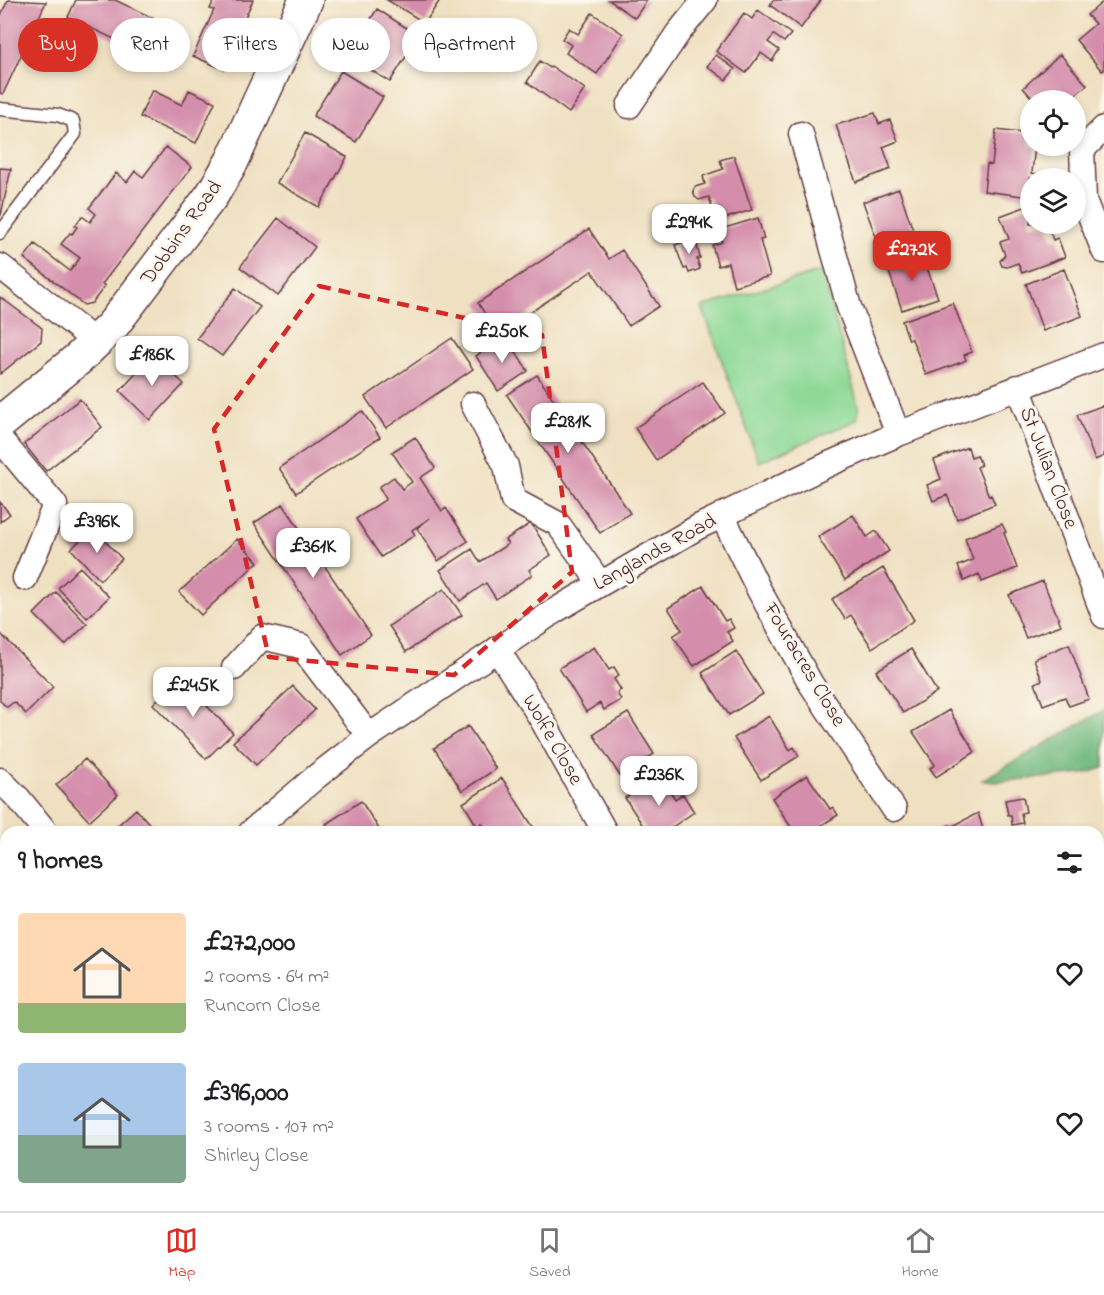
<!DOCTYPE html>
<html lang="en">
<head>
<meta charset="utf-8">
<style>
  body { margin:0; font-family:"Indie Flower",sans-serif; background:#f6f6f6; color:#202124; height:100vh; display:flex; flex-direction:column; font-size:22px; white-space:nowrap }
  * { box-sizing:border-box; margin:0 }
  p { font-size:20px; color:#757577 }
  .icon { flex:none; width:33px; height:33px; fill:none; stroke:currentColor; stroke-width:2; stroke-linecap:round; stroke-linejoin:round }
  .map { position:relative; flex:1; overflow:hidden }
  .side { position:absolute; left:0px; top:826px; width:1104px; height:386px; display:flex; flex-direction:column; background:#fff; border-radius:18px 18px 0 0; box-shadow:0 3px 9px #0003 }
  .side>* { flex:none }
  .top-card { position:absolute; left:18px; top:18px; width:600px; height:54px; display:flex; gap:12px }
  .tools { position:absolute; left:1020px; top:90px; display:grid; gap:12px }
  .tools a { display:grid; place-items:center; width:66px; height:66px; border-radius:50%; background:#fff; box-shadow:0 3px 9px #0003; font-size:30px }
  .price { position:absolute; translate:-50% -51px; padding:0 14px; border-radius:12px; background:#fff; color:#222; font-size:20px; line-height:39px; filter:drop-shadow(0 2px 3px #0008) }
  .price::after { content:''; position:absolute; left:50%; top:36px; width:18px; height:14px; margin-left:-9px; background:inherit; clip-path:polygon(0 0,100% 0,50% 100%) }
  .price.selected { background:#d93025; color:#fff }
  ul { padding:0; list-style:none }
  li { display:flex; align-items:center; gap:18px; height:150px; padding:0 18px }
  li span { display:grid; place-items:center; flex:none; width:168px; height:120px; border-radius:6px; color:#555 }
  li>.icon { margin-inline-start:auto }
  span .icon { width:72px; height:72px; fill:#fffc; stroke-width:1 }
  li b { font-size:26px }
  h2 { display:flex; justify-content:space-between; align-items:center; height:72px; padding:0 18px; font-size:26px }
  .tag { padding:0 21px; border-radius:27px; background:#fff; box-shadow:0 3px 9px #0003; font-size:21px; line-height:54px }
  .tag.selected { background:#d93025; color:#fff }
  .dock { display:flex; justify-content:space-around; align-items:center; height:84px; border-top:2px solid #e0e0e0; background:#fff; font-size:16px; color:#757577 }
  .dock a { display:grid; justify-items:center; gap:3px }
  .dock .selected { color:#d93025 }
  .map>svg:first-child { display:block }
</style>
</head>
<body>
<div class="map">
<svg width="1104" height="1211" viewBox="0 0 1104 1211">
  <rect width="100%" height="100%" fill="#fbf7ec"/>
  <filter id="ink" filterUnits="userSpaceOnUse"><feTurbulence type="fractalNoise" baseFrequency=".0167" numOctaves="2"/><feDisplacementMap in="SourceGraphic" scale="12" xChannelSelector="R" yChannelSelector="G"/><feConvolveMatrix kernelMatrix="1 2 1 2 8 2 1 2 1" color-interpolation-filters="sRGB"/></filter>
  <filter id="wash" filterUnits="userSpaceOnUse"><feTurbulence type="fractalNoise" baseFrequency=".008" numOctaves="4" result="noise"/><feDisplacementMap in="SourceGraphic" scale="24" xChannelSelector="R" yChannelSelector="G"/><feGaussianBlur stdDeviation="1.35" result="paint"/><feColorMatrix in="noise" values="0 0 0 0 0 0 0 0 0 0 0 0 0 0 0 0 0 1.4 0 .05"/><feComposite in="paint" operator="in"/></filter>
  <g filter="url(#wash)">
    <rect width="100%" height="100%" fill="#efe0c1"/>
    <!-- green -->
    <path fill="#8ed996" stroke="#6c7c60" stroke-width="1.5" d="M822,271L859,409L857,420L759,462L702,307Z
      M858,1206H1021L1020,1211H859Z"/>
    <!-- forest -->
    <path fill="#72b97f" stroke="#5e6c55" stroke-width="1.5" d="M1104,710V768L1083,774L994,782L982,780Z"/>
    <g id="blocks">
      <!-- building -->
      <path fill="#d48eab" d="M8,0L46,2L3,94L0,93V17Z
        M76,0H115L153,18L137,50L68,17Z
        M214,0H253L243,22L246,23L225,70L193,56L214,10L210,9Z
        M387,0H440L425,23Z
        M609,0H647L635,18Z
        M773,0H821L801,28L770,5Z
        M1104,1V70L1102,71L1076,40L1095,24L1087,15Z
        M377,9L419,36L390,82L348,56Z
        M758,10L791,34L784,42L774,35L768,42L779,50L772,61L761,53L746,73L716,51L744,13L752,19Z
        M592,13L623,34L597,74L566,53L571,45L562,39L569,28L578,34Z
        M1060,54L1087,85L1069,100H1034L1023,88Z
        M716,55L735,69L726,80L707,66Z
        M540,61L550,68L551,66L585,89L569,113L527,82Z
        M341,71L383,97L356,142L313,116Z
        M152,90L182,105L189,90L215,102L196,143L140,117Z
        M875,113L879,124L890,120L898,141L883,147L891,169L856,182L836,125Z
        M996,130L1030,134V146H1035L1032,173L1036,174V178H1030V197L984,191L987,164L992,165Z
        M305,133L347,157L319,207L277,183Z
        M166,147L192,167L102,284L105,286L92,303L84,305L24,258L35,244L70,271L80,258L61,244L70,233L72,234L77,227L75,226L82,216L90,222L96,214L89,208L116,173L127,182L135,171L143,177Z
        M734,156L752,210L716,221L709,197L699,200L695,197L693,191L695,187L705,184L703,176L723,169L720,160Z
        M0,168L11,169L1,215H0Z
        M899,189L914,233L879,245L863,202Z
        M1030,205V224H1047L1053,240L1058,238L1065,257L1022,273L1018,263L1007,267L1002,266L1000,261L1005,255L1000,242L1009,239L1000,216Z
        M278,218L315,247L278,296L240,267Z
        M758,218L764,239L760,240L770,276L734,286L728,263L718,266L712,245L722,242L718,230Z
        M589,229L609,259L622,250L659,306L629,326L592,271L498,334L478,303Z
        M695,238L700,258L697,259L700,269L689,273L687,268L684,269L675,245Z
        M922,254L938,298L902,310L887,266Z
        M1064,269L1082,316L1043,331L1026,284Z
        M235,288L260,307L222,356L197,338Z
        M0,297L42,328L41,341L0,374Z
        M953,303L972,352L964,355L966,360L962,362L926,375L912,339L909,340L902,321Z
        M506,336L528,371L498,391L476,356Z
        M452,338L473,369L386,428L365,397Z
        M153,355L184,384L150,420L120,391Z
        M537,375L630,513L600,533L507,395Z
        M703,382L725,413L656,460L635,428Z
        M80,399L102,427L46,471L24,444Z
        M1104,405V456L1095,460L1077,415Z
        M362,411L380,437L296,493L279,468Z
        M415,437L435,468L420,478L442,511L446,508L468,541L438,561L417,528L430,518L412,530L415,535L381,557L356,519L386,499L379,487L394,477L402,489L412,482L392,452Z
        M968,447L971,457L977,455L981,465L977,467L989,496L991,495L995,504L957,519L947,495L933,501L927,485L941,479L934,460Z
        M0,502L10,514L0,522Z
        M283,504L371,635L342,655L254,523Z
        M853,515L867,537L876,531L889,551L845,580L818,537Z
        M531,523L551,555L529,570L532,575L496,599L486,583L460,601L440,570L472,549L480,562L508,544L505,540Z
        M1002,524L1006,532L1004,533L1017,568L982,582L979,574L964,581L958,566L973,560L965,538Z
        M93,528L122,559L100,580L71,549Z
        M237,539L258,562L201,615L179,592Z
        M80,567L109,597L87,618L58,588Z
        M883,568L914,620L872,648L851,615L845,619L832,599Z
        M1043,581L1061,625L1026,638L1009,595Z
        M703,586L725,621L729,619L734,628L727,632L733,641L694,666L673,636L682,630L668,608Z
        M444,589L462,615L406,652L389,626Z
        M56,592L87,624L65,645L34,614Z
        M0,633L53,687L26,714L14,702L7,707L0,701Z
        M1069,644L1089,699L1069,706L1065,697L1043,705L1035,683L1042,680L1034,659Z
        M594,647L609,670L614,667L619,675L614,679L621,690L617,693L621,700L604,710L600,703L586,712L559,668Z
        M911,649L937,692L903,713L876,671Z
        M736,651L763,694L729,715L702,673Z
        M180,678L233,733L206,759L153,704Z
        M293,686L315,710L256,765L233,742Z
        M949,710L975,752L936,777L930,768L935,765L913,732Z
        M628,713L654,754L620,776L593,734Z
        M769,716L790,750L794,747L799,756L761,780L734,738Z
        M468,726L496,769L462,791L434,748Z
        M85,759L118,795L89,821L56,785Z
        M807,775L830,809L833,807L838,815L811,832H794L772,798Z
        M660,776L675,799L683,794L694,812L665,832H647L625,798Z
        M502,778L535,830L531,832H488L482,823L477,826L463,803Z
        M1023,797L1026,812L1021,813L1023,823L1012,825L1011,815H1008L1005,800Z
        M361,801L381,832H332L326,824Z
        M136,809L157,832H110Z
        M978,813L984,832H939L938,829L950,825L951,827Z
        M0,879L6,885V919L0,926Z
        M1098,888L1104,890V931L1098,929Z
        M1098,1033L1104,1035V1066L1098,1064Z
        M1104,1139V1174L1098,1173V1159Z
        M64,1206H100L101,1211H64Z
        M373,1206H434L436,1209L433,1211H365Z
        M488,1206H525V1211H488Z
        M665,1206H743L742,1211H665Z
        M757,1206H845V1211H757Z"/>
    </g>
  </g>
  <g filter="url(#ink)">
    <use href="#blocks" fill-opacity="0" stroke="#633c42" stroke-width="1.5"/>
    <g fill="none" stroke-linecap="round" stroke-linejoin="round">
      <defs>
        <path id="lane" d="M0,109L58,115L73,121L75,134L0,233"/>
        <path id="street" d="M629,106L678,33L705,0
          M1104,128L1082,150L1084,200L1104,251
          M801,134L849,307L898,434
          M0,266L96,342
          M1018,387L1104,616
          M473,404L506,466L513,500L558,524L600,583
          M0,439L55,505L25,578
          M722,515L759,590L811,684L894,809
          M497,649L541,718L605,832
          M234,668L262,637L301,646L369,736
          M0,780L19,799L46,832
          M251,832L317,776L369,736L556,610L698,527L829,464L898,434L1104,355
          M1098,973L1104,975
          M0,1135L6,1112
          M157,1206L160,1211
          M457,1211V1206"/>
        <path id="secondary" d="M0,423L78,359L112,326L212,195L232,161L306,0"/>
      </defs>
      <!-- lane casing -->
      <use href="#lane" stroke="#633c42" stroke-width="15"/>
      <!-- street casing -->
      <use href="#street" stroke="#633c42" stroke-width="27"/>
      <!-- secondary casing -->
      <use href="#secondary" stroke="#633c42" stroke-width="36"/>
      <!-- lane -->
      <use href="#lane" stroke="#fff" stroke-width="12"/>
      <!-- street -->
      <use href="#street" stroke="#fff" stroke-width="24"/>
      <!-- secondary -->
      <use href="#secondary" stroke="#fff" stroke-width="33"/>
    </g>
  </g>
  <!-- marked area -->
  <path fill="none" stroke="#d62828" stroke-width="4.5" stroke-dasharray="12 8" stroke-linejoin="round" d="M319,286L542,335L572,572L454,675L269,657L214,429Z"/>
  <g text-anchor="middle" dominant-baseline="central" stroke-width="6" stroke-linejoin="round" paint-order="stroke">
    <!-- street labels -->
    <g font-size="21" fill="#4a1f2b" stroke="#fbf7ec">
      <text transform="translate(182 233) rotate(-54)">Dobbins Road</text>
      <text transform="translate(1048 468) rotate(69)">St Julian Close</text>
      <text transform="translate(655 553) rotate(-29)">Langlands Road</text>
      <text transform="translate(804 665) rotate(59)">Fouracres Close</text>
      <text transform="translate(552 740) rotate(60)">Wolfe Close</text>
    </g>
  </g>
</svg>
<div class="tools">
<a><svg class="icon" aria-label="locate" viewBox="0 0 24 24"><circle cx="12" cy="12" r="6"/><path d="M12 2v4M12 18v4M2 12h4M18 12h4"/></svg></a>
<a><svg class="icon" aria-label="layers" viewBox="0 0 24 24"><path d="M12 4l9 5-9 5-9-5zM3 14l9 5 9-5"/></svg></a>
</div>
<b class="price" style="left:689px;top:255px">£294K</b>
<b class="price selected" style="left:912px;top:282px">£272K</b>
<b class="price" style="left:502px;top:364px">£250K</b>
<b class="price" style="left:152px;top:387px">£186K</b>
<b class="price" style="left:568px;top:454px">£281K</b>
<b class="price" style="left:97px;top:554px">£396K</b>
<b class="price" style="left:313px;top:579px">£361K</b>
<b class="price" style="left:193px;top:718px">£245K</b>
<b class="price" style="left:659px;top:807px">£236K</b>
<div class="top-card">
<a class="tag selected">Buy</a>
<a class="tag">Rent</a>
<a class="tag">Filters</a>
<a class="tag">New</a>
<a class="tag">Apartment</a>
</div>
<section class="side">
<h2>9 homes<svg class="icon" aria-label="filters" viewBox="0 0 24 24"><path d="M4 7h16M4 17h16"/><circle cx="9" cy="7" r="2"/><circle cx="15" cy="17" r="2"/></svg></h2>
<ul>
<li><span style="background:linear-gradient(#ffd9b3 75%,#8fb573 0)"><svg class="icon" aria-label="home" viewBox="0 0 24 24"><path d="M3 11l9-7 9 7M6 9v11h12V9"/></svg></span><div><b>£272,000</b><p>2 rooms · 64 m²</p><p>Runcorn Close</p></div><svg class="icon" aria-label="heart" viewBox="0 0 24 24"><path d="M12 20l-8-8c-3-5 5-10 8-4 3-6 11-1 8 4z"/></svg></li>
<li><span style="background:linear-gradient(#a9c7e8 60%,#7fa58c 0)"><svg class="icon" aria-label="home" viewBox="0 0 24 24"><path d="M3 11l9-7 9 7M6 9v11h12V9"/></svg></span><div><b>£396,000</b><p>3 rooms · 107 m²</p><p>Shirley Close</p></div><svg class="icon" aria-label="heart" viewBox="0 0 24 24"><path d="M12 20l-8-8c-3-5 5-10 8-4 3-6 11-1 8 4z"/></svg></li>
</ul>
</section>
</div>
<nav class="dock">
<a class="selected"><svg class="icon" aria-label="map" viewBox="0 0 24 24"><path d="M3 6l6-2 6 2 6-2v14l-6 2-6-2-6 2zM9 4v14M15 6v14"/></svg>Map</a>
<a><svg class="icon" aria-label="saved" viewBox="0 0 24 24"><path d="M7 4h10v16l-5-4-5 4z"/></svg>Saved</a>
<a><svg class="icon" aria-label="home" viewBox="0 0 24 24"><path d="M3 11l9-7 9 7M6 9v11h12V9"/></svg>Home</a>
</nav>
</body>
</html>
